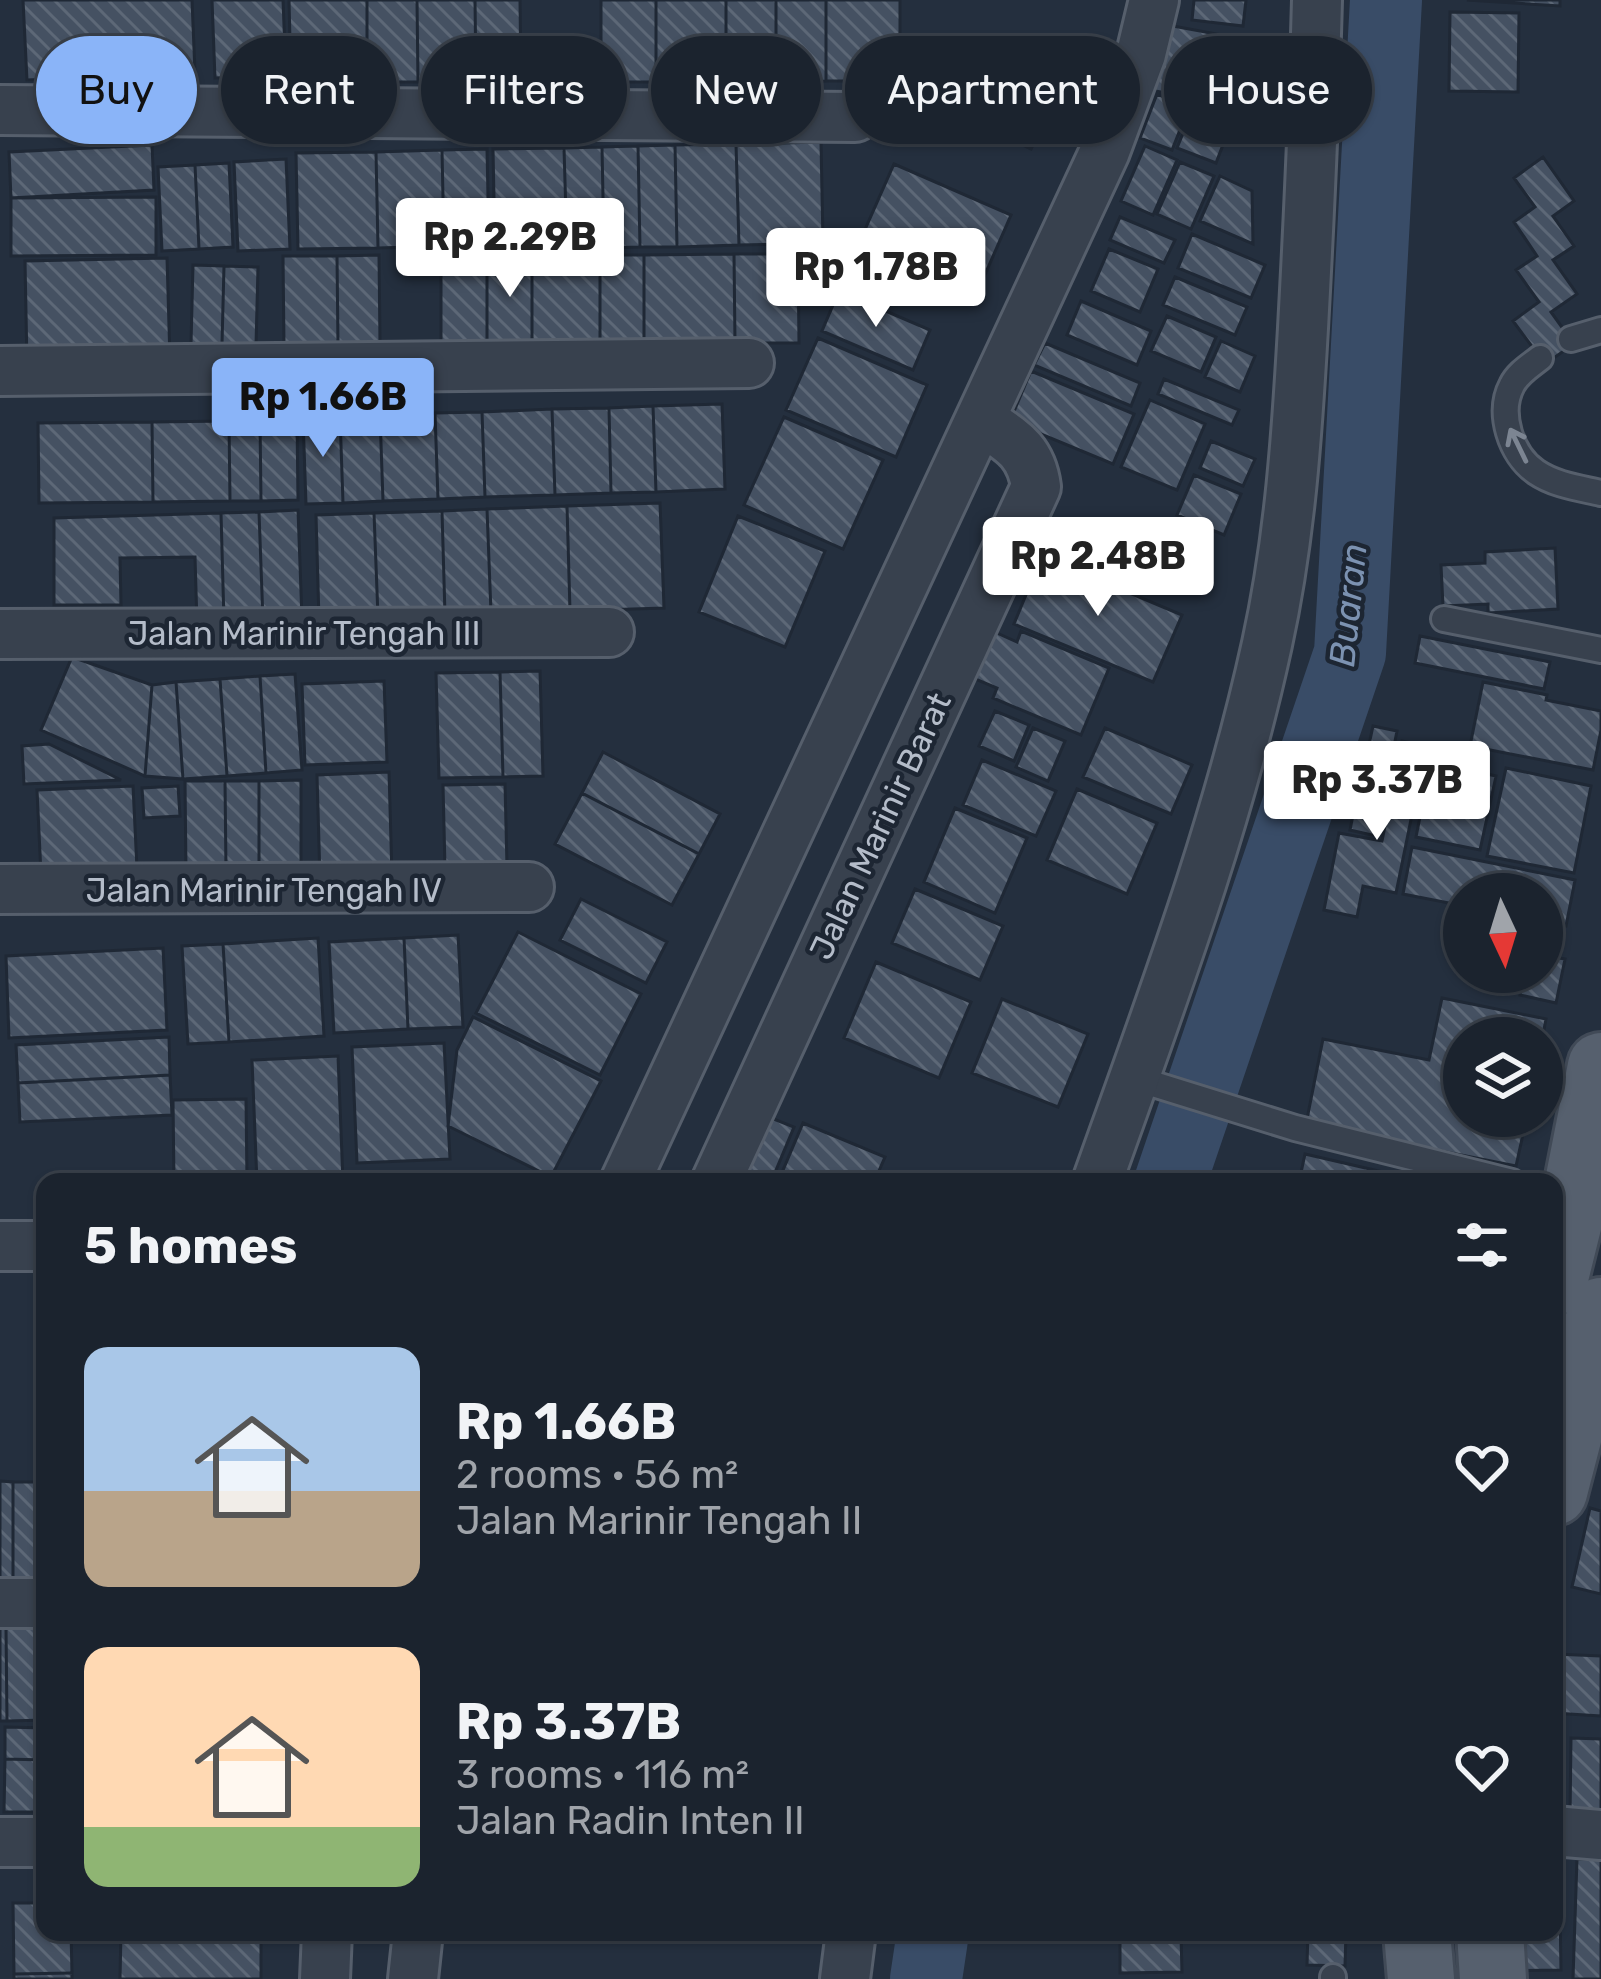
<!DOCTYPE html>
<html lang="en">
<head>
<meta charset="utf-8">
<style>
  body { margin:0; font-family:Rubik,sans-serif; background:#282f3a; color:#f1f3f6; height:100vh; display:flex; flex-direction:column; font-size:45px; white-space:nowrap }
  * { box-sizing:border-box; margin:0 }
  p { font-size:39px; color:#a0a4aa }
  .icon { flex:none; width:66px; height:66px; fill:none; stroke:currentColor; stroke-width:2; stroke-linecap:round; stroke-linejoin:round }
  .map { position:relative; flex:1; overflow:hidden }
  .panel { position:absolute; left:36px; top:1173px; width:1527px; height:768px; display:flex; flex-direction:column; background:#1b232e; border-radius:24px; box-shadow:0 3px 9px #0004,0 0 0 3px #39404a }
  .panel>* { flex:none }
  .hud { position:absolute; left:36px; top:36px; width:1530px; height:108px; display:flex; gap:24px }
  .needle { width:78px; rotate:176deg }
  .buttons { position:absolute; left:1443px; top:873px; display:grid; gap:24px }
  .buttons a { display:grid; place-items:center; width:120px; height:120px; border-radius:50%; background:#1b232e; box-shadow:0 3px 9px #0004,0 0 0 3px #39404a; font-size:60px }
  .price { position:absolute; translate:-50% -102px; padding:0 27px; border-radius:12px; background:#fff; color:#222; font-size:39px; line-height:78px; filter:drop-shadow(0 3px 6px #0008) }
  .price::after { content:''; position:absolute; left:50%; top:72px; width:36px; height:27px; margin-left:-18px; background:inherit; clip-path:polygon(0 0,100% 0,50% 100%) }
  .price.current { background:#8ab4f8; color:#111 }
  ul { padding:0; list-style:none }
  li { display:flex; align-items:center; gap:36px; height:300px; padding:0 48px }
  li span { display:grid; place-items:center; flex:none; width:336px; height:240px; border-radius:24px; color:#555 }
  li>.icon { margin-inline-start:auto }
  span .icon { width:144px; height:144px; fill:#fffc; stroke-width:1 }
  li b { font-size:51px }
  h2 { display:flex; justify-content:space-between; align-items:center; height:144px; padding:0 48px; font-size:51px }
  .pill { padding:0 42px; border-radius:54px; background:#1b232e; box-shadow:0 3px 9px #0004,0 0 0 3px #39404a; font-size:42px; line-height:108px }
  .pill.current { background:#8ab4f8; color:#111 }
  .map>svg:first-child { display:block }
</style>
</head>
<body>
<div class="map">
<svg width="1601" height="1979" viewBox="0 0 1601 1979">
  <defs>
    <pattern id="building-back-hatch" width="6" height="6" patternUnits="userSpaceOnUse" patternTransform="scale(3)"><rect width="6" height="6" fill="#455162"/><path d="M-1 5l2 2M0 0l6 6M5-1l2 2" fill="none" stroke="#5d6877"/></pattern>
  </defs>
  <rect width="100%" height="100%" fill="#242f3e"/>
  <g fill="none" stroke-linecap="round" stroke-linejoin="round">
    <!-- river -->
    <path stroke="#394c67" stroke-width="72" d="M1170,1182L1350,653L1386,0
      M926,1979L933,1932"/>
  </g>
  <!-- building -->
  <path fill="url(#building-back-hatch)" stroke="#1f2835" stroke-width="3" d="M23,0H192L195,73L27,80Z
    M212,0H283L286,76L215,78Z
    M289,0H367V82L291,83Z
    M367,0H417L418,82H367Z
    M417,0H475L476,81L418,82Z
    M475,0H520L521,80L476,81Z
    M601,0H656V82H601Z
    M656,0H726V82H656Z
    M726,0H776V82H726Z
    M776,0H826V81L776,82Z
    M826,0H900V81H826Z
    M1194,0H1246L1243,26L1192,20Z
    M1467,0H1560V6Z
    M1450,12L1519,13L1518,92L1449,91Z
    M1162,24L1276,45L1263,111L1150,90Z
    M1047,37L1073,46L1054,103L1028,94Z
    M1157,94L1189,107L1172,150L1140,138Z
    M1006,105L1044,123L1031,149L994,131Z
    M1194,106L1232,121L1216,163L1177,148Z
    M821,142L823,243L739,245L736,144Z
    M736,144L739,245L677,247L675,145Z
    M152,145L154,190L11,198L9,152Z
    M675,145L677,247H640L638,146Z
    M638,146L640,247L604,248L602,147Z
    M1145,146L1177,160L1153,215L1121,201Z
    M602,147L604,248L567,249L564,148Z
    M564,148L567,249L495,251L493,149Z
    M487,149L489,245L444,246L442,150Z
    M442,150L444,246L378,248L376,152Z
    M376,152L378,248L298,249L296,153Z
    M1543,157L1574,201L1553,216L1574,246L1553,260L1577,294L1551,312L1574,344L1545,364L1513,321L1539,302L1516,270L1537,256L1514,222L1535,207L1514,178Z
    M286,159L290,249L238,251L234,162Z
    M1180,162L1214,176L1191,229L1157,214Z
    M229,163L233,247L199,249L195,165Z
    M894,164L1011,215L973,302L856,250Z
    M195,165L199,249L162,251L158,167Z
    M1220,176L1252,191L1253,244L1200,221Z
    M156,197V255L11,256V198Z
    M1120,217L1175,240L1164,263L1110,240Z
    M1192,234L1265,265L1251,298L1178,268Z
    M1109,249L1158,269L1140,312L1091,291Z
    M734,254H798L799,343H735Z
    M734,254L735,343L644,344V255Z
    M379,255L380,344L338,345L337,256Z
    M532,255H600V344H532Z
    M532,255V344L487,345V256Z
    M600,255H644V344H600Z
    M283,256H337L338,345L284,346Z
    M441,256H487V345H441Z
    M167,258L170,360L27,364L25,261Z
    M193,265L224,266L222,344H191Z
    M224,266L258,267L256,345L222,344Z
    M1175,277L1247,307L1235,335L1163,305Z
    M839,291L930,330L913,370L822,331Z
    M1081,301L1151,331L1137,365L1067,335Z
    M1167,316L1216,337L1201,372L1151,351Z
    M818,338L927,385L896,457L786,410Z
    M1221,341L1255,356L1240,392L1205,377Z
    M1045,343L1140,383L1131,406L1034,365Z
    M1031,371L1134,414L1113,464L1010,421Z
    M1164,379L1239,410L1232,425L1158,394Z
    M1150,400L1205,424L1177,490L1121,467Z
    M722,404L725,489L656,492L653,406Z
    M653,406L656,492L611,493L609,408Z
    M609,408L611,493L555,495L552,409Z
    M552,409L555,495L485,497L482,412Z
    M482,412L485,497L438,499L435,413Z
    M435,413L438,499L383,501L380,415Z
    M380,415L383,501L343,503L340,416Z
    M340,416L343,503L306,504L303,418Z
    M784,417L883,460L843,549L744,505Z
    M297,420L298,500L261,501L260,421Z
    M229,421L230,501L153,502L152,422Z
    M229,421H260L261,501H230Z
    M152,422L153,502L39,503L38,423Z
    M1211,441L1255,459L1243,486L1200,468Z
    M1194,475L1241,494L1224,535L1177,515Z
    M660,503L664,608L570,611L567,506Z
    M567,506L570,611L491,613L487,509Z
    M487,509L491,613L445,615L442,511Z
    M298,510L302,619L263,621L259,512Z
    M442,511L445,615L378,617L374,513Z
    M259,512L263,621L224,622L221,513Z
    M221,513L224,622L197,623L195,557L120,558L121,605H54V518Z
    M374,513L378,617L319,620L316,515Z
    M738,516L825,551L785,647L699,612Z
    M1555,548L1558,609L1488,613V604L1443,606L1441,565L1485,563V552Z
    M1042,556L1182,615L1153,682L1014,624Z
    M988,629L1017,642L1021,631L1109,668L1081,735L993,698L997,688L968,676Z
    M1420,636L1550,662L1544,689L1415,663Z
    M72,657L152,685L145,776L41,730Z
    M540,671L543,776L503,777L500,672Z
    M500,672L503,777L439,778L436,673Z
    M295,674L302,770L266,773L260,676Z
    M260,676L266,773L227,776L220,679Z
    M220,679L227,776L183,779L176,682Z
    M384,681L387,762L305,765L302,684Z
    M176,682L183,779L145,776L152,685Z
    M1483,682L1547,695L1546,700L1601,711V730L1593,770L1470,746Z
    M995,711L1029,725L1014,761L979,746Z
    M1373,726L1397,731L1386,787L1361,782Z
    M1033,728L1065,741L1048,781L1016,767Z
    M1105,728L1192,765L1171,814L1083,777Z
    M1402,741L1426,746L1396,893L1363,886L1357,917L1324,910L1339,833L1382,841Z
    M49,744L121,780L24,784L22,746Z
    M603,752L720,814L699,854L582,793Z
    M982,760L1056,791L1036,836L963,805Z
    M1431,762L1496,776L1480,850L1416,837Z
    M1506,768L1591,786L1574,873L1487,856Z
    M389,772L392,877L320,879L317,775Z
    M301,780V871H259V781Z
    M185,781H225L226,871L186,872Z
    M225,781H259V871H226Z
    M505,784L507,867L445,868L443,785Z
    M133,786L137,869L41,874L37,790Z
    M178,786L180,816L144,818L142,788Z
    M1077,789L1157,823L1127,894L1047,860Z
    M1358,790L1384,795L1376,836L1350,830Z
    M582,793L699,854L672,905L555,844Z
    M955,808L1027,838L995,913L924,882Z
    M1412,847L1575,880L1566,926L1542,921V894H1464V906L1403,894Z
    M915,889L1003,926L980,980L892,943Z
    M581,899L667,942L646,983L560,940Z
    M518,932L641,994L600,1075L476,1013Z
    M458,935L463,1027L408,1029L404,938Z
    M318,938L324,1036L229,1042L223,944Z
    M404,938L408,1029L334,1033L329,942Z
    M223,944L229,1042L188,1044L182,946Z
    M163,948L167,1030L9,1038L6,956Z
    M1542,955L1565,959L1556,1003L1520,995L1524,972H1542Z
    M876,962L971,1002L939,1078L844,1038Z
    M1442,998L1546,1019L1542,1040V1038H1464V1116H1527L1516,1166L1306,1124L1323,1039L1429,1060Z
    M1002,999L1088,1034L1058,1107L972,1073Z
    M473,1017L601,1081L551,1177L448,1126L457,1050Z
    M169,1037L170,1075L18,1083L16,1045Z
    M444,1043L450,1159L357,1163L352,1047Z
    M338,1056L343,1182H257L252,1060Z
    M170,1075L172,1115L20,1122L18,1083Z
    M246,1099L247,1182H174L173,1100Z
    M756,1112L794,1127L771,1182H728Z
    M803,1123L885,1157L874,1182H778Z
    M1305,1154L1426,1182H1299Z
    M0,1481L13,1482V1593H0Z
    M13,1482H45V1593H13Z
    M1590,1508L1601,1511V1594L1572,1587Z
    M0,1628H6L7,1721H0Z
    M6,1628H45V1720L7,1721Z
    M1554,1654L1601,1656V1716L1554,1713Z
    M5,1727L45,1728V1760L5,1759Z
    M1571,1738L1601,1739V1818H1570Z
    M1554,1743H1563L1561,1817H1554Z
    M5,1759L45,1760V1812H4Z
    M1554,1853H1559L1561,1970L1501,1971L1500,1932H1554Z
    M1577,1859H1601V1979H1573Z
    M13,1903H45V1932H71L72,1973L14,1974Z
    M121,1932H261V1979H120Z
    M1308,1932H1346L1345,1966L1307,1965Z
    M1181,1936L1182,1972L1120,1973V1937Z
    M72,1973V1979H14V1974Z"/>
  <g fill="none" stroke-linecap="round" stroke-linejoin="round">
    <defs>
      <path id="lane" d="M1571,339L1601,330
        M1540,358C1530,366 1518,373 1512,385C1497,413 1511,455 1536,472C1555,485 1579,488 1601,493
        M1444,619L1601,650
        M1134,1078L1295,1128L1512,1182
        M1333,1977V1979"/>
      <path id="street" d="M0,110L855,117
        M0,371L749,363
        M0,634L609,632
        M0,889L529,887
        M625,1182L1105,151L1141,54L1154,0
        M716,1182L1036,487C1031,449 1010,440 981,420
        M1097,1182C1160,1005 1227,828 1267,644C1290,539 1297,434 1303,328C1309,218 1314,109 1317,0
        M0,1246H45
        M0,1603H45
        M1554,1831L1601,1835
        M0,1842H45
        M325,1979L327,1932
        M413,1979L418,1932
        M845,1979L851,1932"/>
      <path id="primary" d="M1554,1282L1576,1193L1601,1066
        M1554,1492L1601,1311
        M1417,1932L1421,1979
        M1490,1932L1493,1979"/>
    </defs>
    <!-- lane casing -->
    <use href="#lane" stroke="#565f6c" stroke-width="30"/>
    <!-- street casing -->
    <use href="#street" stroke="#565f6c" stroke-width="54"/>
    <!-- primary casing -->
    <use href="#primary" stroke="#414a57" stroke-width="72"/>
    <!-- lane -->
    <use href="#lane" stroke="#38414e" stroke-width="24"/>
    <!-- street -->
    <use href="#street" stroke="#38414e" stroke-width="48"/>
    <!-- primary -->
    <use href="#primary" stroke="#56606e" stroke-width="66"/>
  </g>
  <!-- one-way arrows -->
  <defs><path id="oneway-shaft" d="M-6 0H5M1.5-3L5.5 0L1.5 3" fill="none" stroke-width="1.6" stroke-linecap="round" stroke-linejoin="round" transform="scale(3)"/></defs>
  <use stroke="#7c8592" href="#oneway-shaft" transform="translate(1518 445) rotate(-116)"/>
  <g text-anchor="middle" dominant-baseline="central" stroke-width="9" stroke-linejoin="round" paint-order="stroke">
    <!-- street labels -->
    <g font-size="33" fill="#b4bcc9" stroke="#1d2633">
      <text x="304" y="633">Jalan Marinir Tengah III</text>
      <text transform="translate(880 826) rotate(-65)">Jalan Marinir Barat</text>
      <text x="264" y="890">Jalan Marinir Tengah IV</text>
    </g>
    <!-- water labels -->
    <g font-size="36" font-style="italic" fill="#7c92b1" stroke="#1d2633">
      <text transform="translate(1348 605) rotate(-84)">Buaran</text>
    </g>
  </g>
</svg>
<div class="buttons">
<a><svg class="needle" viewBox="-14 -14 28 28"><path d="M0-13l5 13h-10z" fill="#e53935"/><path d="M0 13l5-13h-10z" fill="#a0a4aa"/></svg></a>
<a><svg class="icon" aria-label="layers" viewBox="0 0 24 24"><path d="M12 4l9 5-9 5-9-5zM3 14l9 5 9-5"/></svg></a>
</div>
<b class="price" style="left:510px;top:300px">Rp 2.29B</b>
<b class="price" style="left:876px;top:330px">Rp 1.78B</b>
<b class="price current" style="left:323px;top:460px">Rp 1.66B</b>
<b class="price" style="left:1098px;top:619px">Rp 2.48B</b>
<b class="price" style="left:1377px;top:843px">Rp 3.37B</b>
<div class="hud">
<a class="pill current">Buy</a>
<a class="pill">Rent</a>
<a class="pill">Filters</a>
<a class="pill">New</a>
<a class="pill">Apartment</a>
<a class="pill">House</a>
</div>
<section class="panel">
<h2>5 homes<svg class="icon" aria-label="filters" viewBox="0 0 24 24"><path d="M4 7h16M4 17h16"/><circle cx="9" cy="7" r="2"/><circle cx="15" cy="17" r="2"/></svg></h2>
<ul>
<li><span style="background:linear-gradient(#a9c7e8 60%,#b9a48a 0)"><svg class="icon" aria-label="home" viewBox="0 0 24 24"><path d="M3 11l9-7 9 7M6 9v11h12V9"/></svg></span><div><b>Rp 1.66B</b><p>2 rooms · 56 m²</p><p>Jalan Marinir Tengah II</p></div><svg class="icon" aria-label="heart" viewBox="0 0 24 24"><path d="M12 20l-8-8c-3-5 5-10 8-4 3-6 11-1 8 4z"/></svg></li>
<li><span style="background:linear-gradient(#ffd9b3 75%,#8fb573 0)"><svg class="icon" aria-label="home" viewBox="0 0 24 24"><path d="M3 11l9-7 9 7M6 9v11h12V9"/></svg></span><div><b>Rp 3.37B</b><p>3 rooms · 116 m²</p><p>Jalan Radin Inten II</p></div><svg class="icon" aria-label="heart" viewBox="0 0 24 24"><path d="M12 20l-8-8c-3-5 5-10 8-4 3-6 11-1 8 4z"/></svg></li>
</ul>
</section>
</div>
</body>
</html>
